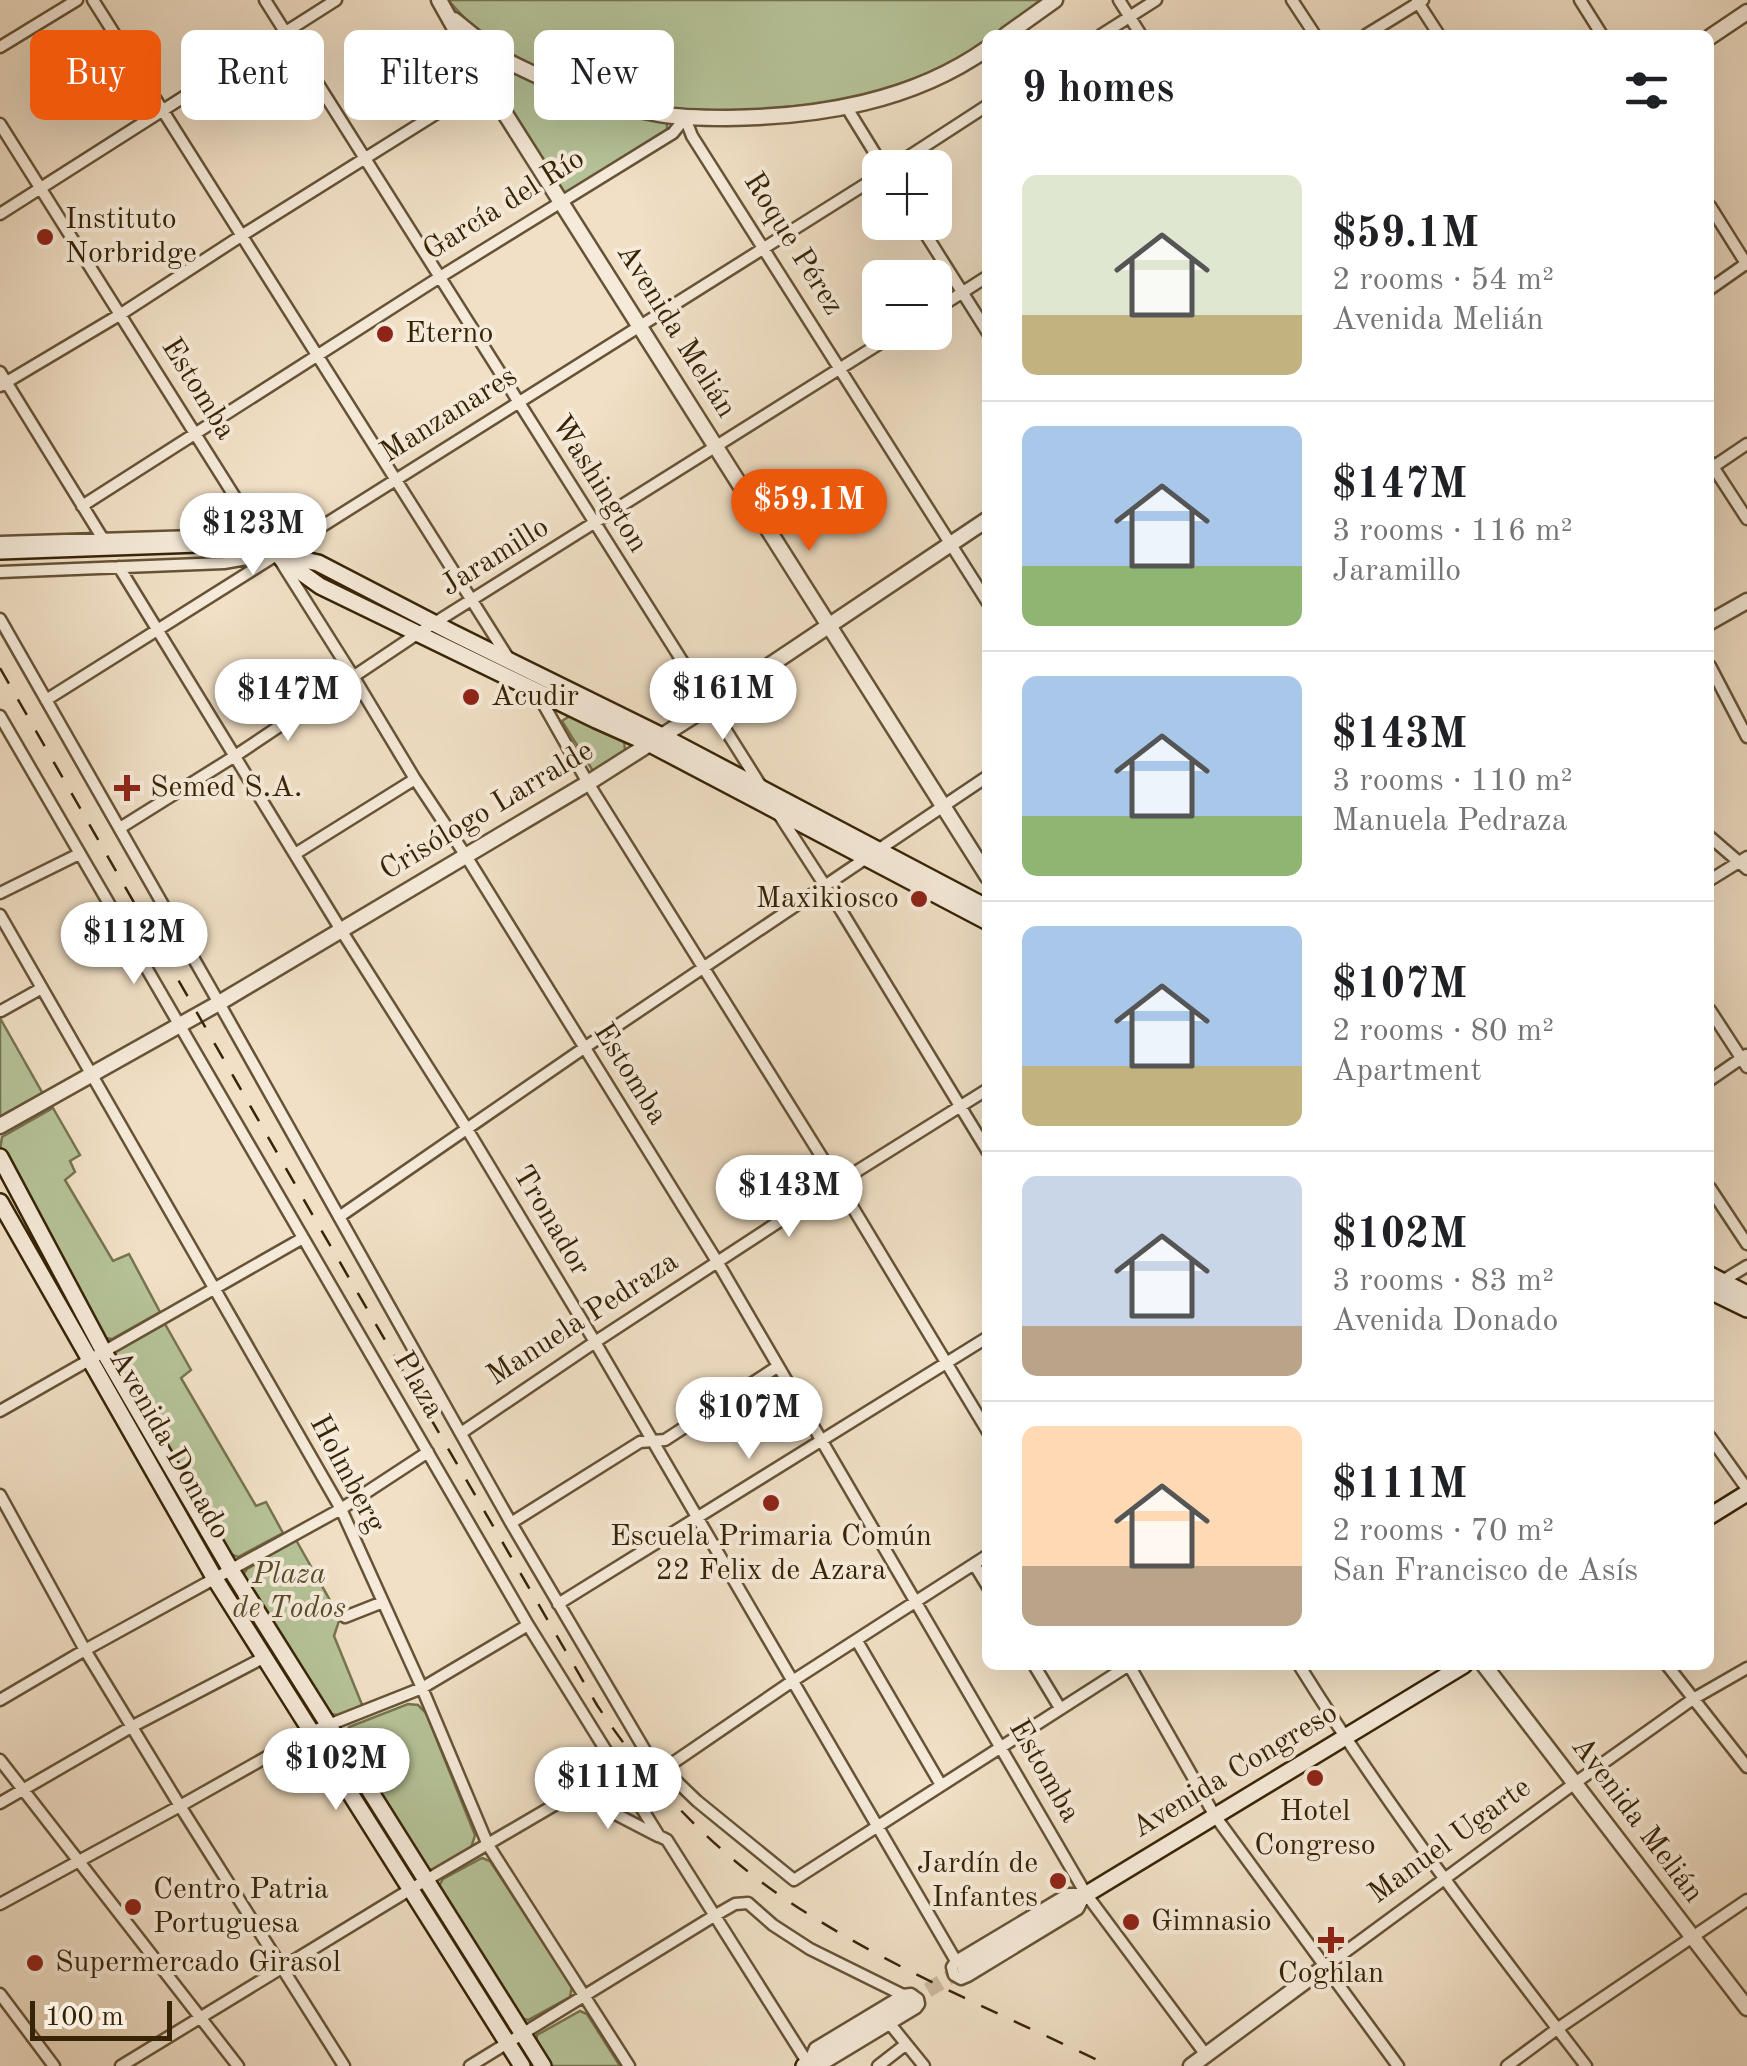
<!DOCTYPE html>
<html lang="en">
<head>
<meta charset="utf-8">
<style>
  body { margin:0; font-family:"Old Standard TT",serif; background:#f6f6f6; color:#202124; height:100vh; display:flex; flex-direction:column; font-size:38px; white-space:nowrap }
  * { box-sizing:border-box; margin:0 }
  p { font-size:32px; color:#757577 }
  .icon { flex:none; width:55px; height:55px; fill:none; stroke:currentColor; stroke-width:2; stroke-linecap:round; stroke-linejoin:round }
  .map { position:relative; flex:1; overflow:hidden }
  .details { position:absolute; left:982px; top:30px; width:732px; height:1640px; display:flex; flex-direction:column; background:#fff; border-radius:15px; box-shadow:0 10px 40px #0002 }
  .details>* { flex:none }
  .top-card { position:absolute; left:30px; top:30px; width:802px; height:90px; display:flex; gap:20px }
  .controls { position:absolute; left:862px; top:150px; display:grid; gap:20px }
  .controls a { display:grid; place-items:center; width:90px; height:90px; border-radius:15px; background:#fff; box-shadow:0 10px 40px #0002; font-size:50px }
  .scale { position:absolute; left:30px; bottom:25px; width:142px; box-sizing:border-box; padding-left:10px; border:5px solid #372406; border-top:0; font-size:28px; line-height:35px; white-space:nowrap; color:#372406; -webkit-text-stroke:8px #f6ebda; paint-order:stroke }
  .price { position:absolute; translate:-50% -85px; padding:0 22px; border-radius:35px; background:#fff; color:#222; font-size:32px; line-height:65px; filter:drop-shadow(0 2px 5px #0008) }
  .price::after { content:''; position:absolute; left:50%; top:60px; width:30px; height:22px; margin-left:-15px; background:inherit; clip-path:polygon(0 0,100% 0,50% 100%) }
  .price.active { background:#ea580c; color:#fff }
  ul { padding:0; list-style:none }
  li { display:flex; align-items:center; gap:30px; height:250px; padding:0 40px }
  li+li { border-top:2px solid #e0e0e0 }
  li span { display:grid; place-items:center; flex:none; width:280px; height:200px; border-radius:15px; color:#555 }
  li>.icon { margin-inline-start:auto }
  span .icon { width:120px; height:120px; fill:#fffc; stroke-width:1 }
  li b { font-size:42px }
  h2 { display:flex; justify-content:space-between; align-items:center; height:120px; padding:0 40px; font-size:42px }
  .pill { padding:0 35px; border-radius:15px; background:#fff; box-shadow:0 10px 40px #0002; font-size:35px; line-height:90px }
  .pill.active { background:#ea580c; color:#fff }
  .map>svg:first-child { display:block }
</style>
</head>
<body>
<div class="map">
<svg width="1747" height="2066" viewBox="0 0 1747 2066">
  <rect width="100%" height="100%" fill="#f1e0c6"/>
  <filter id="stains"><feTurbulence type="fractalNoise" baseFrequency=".002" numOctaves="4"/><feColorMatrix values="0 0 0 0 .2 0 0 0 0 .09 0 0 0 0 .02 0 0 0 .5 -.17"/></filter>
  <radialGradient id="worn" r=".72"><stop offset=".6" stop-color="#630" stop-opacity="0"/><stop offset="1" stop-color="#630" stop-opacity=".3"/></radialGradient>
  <!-- green -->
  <path fill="#b6c398" stroke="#76744f" stroke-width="2.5" d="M448,0H1042L996,35H988L987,41C921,86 842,103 763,109C740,110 716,113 694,111C645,107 597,93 553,75C534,67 514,59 498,47C479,34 463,17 448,0Z
    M515,71L667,122V132L565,194L561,193L497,93V86Z
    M570,716L624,740L625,751L593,771L562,721Z
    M0,1018L43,1094L0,1117Z
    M53,1108L80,1155L70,1161L75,1172L65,1180L113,1261L129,1254L160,1312L112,1339L105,1338L0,1150L2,1137Z
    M165,1324L191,1370L181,1378L256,1506L266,1502L283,1533L238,1557L230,1554L115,1357V1352L119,1349Z
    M296,1540L340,1618L334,1636L363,1707L338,1715L329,1714L243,1575L247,1569Z
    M408,1704L418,1705L426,1713L475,1835L471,1848L435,1870L426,1869L344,1737L349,1727Z
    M482,1858L490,1861L572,1987L570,1997L528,2020L521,2018L438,1888L443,1879Z
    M580,2011L587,2014L620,2066H551L536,2042L537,2035Z"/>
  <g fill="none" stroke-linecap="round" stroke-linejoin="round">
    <!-- secondary-tunnel -->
    <path stroke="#ccbaa0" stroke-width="15" stroke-dasharray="15 8" stroke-linecap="butt" d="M908,2002L965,1968"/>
    <defs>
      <path id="minor" d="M93,0L507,656
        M265,0L761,786
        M1119,0L1141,35
        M1292,0L1315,35
        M1580,0L1602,35
        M1417,1L1439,35
        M1101,35L1156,0
        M1366,35L1423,0
        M0,47L77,0
        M847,108L884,168
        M0,124L250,521L276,554L353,676L415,779L466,856L718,1263L1086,1894L1206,2055
        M891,168L988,105
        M1710,206L1747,265
        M0,214L336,0
        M918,222L988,333
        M1710,289L1747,263
        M935,310L988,276
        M0,372L103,539
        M0,386L121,314L241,236L466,95L511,64
        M1710,462L1747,519
        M1710,469L1747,444
        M82,506L440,277L673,133L685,118L692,136L988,603
        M0,542L228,535L243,541
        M119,567L341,930L467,1129L595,1342L956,1961
        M0,572L224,563L270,555
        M0,619L219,1003L511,1523L646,1752L697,1801L794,1880L1129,1665
        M1710,666L1747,737
        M536,691L588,783L838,1183L988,1432
        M46,700L880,175
        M0,716L528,1625L659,1836L667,1840L809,2065
        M778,813L842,912L988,1152
        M120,828L235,756L417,634L898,332
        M1710,837L1747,869
        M295,854L415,779
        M1710,880L1747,857
        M0,893L79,854
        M0,915L341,1509L422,1688L488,1845L629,2066
        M1710,1010L1747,1067
        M1,1011L42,988
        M1710,1080L1746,1055
        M1710,1188L1747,1244
        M339,1217L584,1048L988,776
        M1719,1283L1747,1266
        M0,1411L303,1238
        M461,1433L595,1342L838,1183L988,1089
        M1710,1437L1747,1489
        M0,1495L85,1650L180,1806L344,2066
        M511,1523L640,1442L665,1440L777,1367
        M974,1564L988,1587
        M558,1604L988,1337
        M345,1617L383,1602
        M857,1641L941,1785
        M1034,1665L1060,1708
        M1129,1665L1215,1816L1398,2066
        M1299,1665C1386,1805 1486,1936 1586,2066
        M1667,1665L1747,1767
        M0,1700L85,1650L341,1509L428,1452
        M0,1760L238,2066
        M664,1769L794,1680L988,1555
        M575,1793L658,1836
        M0,1803L133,1726L263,1658
        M1068,1894H1086L1078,1909L968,1976L961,1979L954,1975L952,1967L956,1961Z
        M0,1904L180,1806L311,1732L422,1688L528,1625
        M1326,1966L1575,1783L1693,1699L1747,1668
        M0,1994L54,2066
        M911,1994L918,1999L919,2004L916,2008L825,2063L808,2064L815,2048L903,1995Z
        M890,2024L924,2066
        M121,2066L411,1889L575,1793L619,1773
        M470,2066L714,1916L735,1904L748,1903L773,1925L810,1949L903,1995
        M878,2066L905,2045
        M1507,2066L1557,2029L1747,1900"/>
      <path id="tertiary" d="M439,0L485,82L988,877
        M454,20C474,35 492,54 515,65C559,87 610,105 659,114C681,118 704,118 727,118C818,117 912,102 988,48
        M1006,35L1055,0
        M1710,37L1747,12
        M1710,622L1747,601
        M0,1126L219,1003L588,783L709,706L988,519
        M1484,1665L1747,2008
        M1191,2066L1326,1966"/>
      <path id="secondary" d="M0,551L227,543L318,563L451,632L662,736L988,908
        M281,558L320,586L596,720L650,744L988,922
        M0,1157L104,1352L231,1570L543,2066
        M0,1202L215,1579L522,2066
        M1710,1275L1747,1294
        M1710,1291L1747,1309
        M1710,1516L1747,1493
        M965,1968L1464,1665
        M804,2066L908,2002"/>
    </defs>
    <!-- minor casing -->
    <use href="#minor" stroke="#665336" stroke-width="15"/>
    <!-- tertiary casing -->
    <use href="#tertiary" stroke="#665336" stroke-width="19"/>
    <!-- secondary casing -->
    <use href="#secondary" stroke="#372406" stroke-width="20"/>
    <!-- minor -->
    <use href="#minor" stroke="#f6ebda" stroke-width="10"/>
    <!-- tertiary -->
    <use href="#tertiary" stroke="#f6ebda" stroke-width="14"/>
    <!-- secondary -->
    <use href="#secondary" stroke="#f6ebda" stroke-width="15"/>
    <!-- rail -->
    <path stroke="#372406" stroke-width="2.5" stroke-dasharray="18 18" stroke-linecap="butt" d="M0,668L320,1228L597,1705C650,1786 722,1860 805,1912C901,1973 1008,2017 1110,2066"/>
  </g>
  <!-- markers -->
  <g fill="#8f2418" stroke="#f6ebda" stroke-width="4">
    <circle cx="45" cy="237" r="10"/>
    <circle cx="385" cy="334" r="10"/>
    <circle cx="471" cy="697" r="10"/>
    <path d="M122 773h10v10h10v10h-10v10h-10v-10h-10v-10h10z"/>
    <circle cx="919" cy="899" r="10"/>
    <circle cx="771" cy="1503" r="10"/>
    <circle cx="1315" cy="1778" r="10"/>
    <circle cx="1058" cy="1881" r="10"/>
    <circle cx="133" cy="1907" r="10"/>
    <circle cx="1131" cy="1922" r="10"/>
    <path d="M1326 1925h10v10h10v10h-10v10h-10v-10h-10v-10h10z"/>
    <circle cx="35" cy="1963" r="10"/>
  </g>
  <g text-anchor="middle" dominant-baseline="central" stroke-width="8" stroke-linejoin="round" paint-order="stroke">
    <!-- street labels -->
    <g font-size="30" fill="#372406" stroke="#f6ebda">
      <text transform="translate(504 205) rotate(-32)">García del Río</text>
      <text transform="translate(793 244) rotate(58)">Roque Pérez</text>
      <text transform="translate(676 331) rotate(58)">Avenida Melián</text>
      <text transform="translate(198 389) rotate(58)">Estomba</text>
      <text transform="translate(449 415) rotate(-32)">Manzanares</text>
      <text transform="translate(599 484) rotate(58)">Washington</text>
      <text transform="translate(495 557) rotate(-32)">Jaramillo</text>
      <text transform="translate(487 811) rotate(-31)">Crisólogo Larralde</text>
      <text transform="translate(630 1074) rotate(58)">Estomba</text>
      <text transform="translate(551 1221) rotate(59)">Tronador</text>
      <text transform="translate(583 1319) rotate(-33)">Manuela Pedraza</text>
      <text transform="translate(418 1385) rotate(60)">Plaza</text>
      <text transform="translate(169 1445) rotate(60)">Avenida Donado</text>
      <text transform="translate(347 1474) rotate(62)">Holmberg</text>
      <text transform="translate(1044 1771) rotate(60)">Estomba</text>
      <text transform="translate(1235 1771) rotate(-31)">Avenida Congreso</text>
      <text transform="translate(1637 1820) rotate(53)">Avenida Melián</text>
      <text transform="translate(1450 1841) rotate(-36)">Manuel Ugarte</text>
    </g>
    <!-- poi labels -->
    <g font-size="30" fill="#372406" stroke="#f6ebda" text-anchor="start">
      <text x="65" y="220">Instituto<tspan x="65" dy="34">Norbridge</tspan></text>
      <text x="405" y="334">Eterno</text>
      <text x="491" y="697">Acudir</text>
      <text x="150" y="788">Semed S.A.</text>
      <text x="899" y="899" text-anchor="end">Maxikiosco</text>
      <text x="771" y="1537" text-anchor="middle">Escuela Primaria Común<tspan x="771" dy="34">22 Felix de Azara</tspan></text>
      <text x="1315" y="1812" text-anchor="middle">Hotel<tspan x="1315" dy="34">Congreso</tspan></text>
      <text x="1038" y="1864" text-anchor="end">Jardín de<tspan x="1038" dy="34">Infantes</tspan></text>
      <text x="153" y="1890">Centro Patria<tspan x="153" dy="34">Portuguesa</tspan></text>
      <text x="1151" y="1922">Gimnasio</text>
      <text x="55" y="1963">Supermercado Girasol</text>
      <text x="1331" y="1974" text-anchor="middle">Coghlan</text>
    </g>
    <!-- park labels -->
    <g font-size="30" font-style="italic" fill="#574c2a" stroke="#f6ebda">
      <text x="289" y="1575">Plaza<tspan x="289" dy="34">de Todos</tspan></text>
    </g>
  </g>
  <rect width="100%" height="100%" filter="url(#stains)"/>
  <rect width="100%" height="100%" fill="url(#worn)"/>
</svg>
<div class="controls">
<a>+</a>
<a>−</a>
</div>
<div class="scale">100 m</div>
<b class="price active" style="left:809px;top:554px">$59.1M</b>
<b class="price" style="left:253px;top:578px">$123M</b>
<b class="price" style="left:723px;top:743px">$161M</b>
<b class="price" style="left:288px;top:744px">$147M</b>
<b class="price" style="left:134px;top:987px">$112M</b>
<b class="price" style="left:789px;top:1240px">$143M</b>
<b class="price" style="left:749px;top:1462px">$107M</b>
<b class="price" style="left:336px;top:1813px">$102M</b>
<b class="price" style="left:608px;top:1832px">$111M</b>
<div class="top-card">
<a class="pill active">Buy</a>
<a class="pill">Rent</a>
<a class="pill">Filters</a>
<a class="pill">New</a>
</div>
<section class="details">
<h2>9 homes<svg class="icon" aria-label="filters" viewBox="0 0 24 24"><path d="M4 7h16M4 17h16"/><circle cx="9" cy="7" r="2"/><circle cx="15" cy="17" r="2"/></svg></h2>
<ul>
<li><span style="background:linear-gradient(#dfe7d0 70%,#c2b280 0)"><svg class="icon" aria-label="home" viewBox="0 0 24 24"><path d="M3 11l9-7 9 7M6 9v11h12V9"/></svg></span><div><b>$59.1M</b><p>2 rooms · 54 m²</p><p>Avenida Melián</p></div></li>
<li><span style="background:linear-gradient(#a9c7e8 70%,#8fb573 0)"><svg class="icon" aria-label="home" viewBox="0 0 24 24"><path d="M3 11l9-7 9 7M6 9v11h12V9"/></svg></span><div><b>$147M</b><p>3 rooms · 116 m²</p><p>Jaramillo</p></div></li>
<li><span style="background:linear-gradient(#a9c7e8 70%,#8fb573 0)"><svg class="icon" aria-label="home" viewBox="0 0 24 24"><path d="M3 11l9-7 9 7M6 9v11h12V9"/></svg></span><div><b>$143M</b><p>3 rooms · 110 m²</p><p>Manuela Pedraza</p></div></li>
<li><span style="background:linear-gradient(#a9c7e8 70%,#c2b280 0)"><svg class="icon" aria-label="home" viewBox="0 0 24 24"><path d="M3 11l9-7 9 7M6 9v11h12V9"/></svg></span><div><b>$107M</b><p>2 rooms · 80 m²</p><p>Apartment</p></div></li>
<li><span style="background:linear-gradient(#c9d6e8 75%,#b9a48a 0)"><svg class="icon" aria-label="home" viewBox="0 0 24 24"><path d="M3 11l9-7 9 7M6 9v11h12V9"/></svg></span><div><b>$102M</b><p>3 rooms · 83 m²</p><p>Avenida Donado</p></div></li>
<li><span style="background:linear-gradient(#ffd9b3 70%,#b9a48a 0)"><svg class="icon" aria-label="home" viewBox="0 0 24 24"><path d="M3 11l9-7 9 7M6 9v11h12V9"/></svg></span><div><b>$111M</b><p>2 rooms · 70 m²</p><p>San Francisco de Asís</p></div></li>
</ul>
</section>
</div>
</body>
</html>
